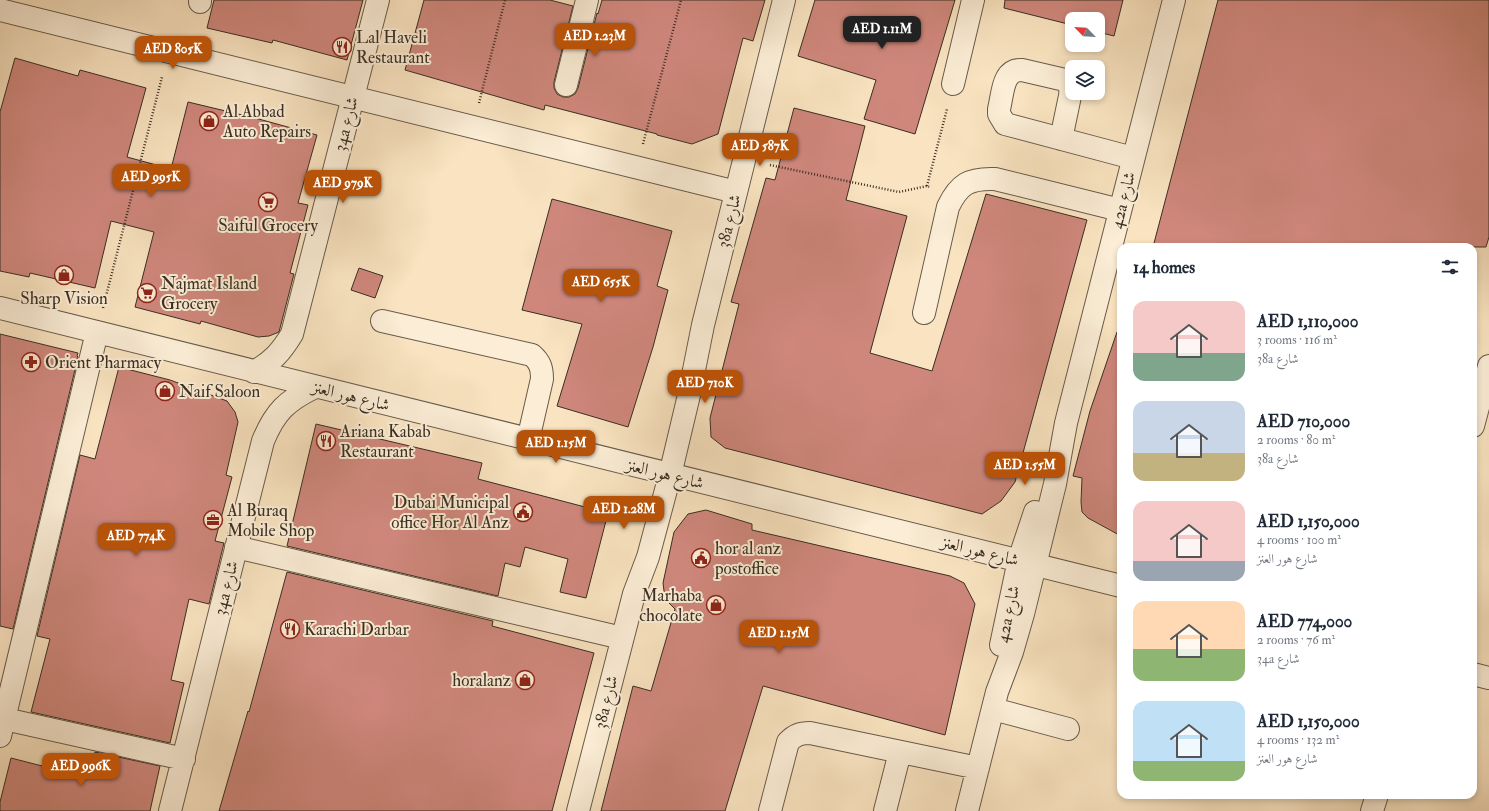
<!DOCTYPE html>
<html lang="en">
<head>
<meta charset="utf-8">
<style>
  body { margin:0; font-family:"IM FELL Double Pica",Amiri,serif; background:#f2f2f3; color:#1f2937; height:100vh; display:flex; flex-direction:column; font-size:15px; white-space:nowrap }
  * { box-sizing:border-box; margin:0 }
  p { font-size:13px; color:#747a83 }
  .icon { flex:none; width:22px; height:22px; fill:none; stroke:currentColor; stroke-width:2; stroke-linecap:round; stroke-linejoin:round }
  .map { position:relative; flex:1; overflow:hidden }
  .details { position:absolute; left:1117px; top:243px; width:360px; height:556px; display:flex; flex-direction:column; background:#fff; border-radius:12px; box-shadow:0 2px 6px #0003 }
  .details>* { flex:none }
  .needle { width:26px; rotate:295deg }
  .controls { position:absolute; left:1065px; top:12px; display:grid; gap:8px }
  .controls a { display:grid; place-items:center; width:40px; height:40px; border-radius:8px; background:#fff; box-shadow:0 2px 6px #0003; font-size:20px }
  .price { position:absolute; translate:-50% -34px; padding:0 9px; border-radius:8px; background:#b45309; color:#fff; font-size:13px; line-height:26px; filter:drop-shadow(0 1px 2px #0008) }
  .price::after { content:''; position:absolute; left:50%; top:24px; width:12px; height:9px; margin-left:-6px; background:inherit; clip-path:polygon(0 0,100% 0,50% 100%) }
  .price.current { background:#222; color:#fff }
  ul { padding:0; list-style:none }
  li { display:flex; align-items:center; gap:12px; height:100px; padding:0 16px }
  li span { display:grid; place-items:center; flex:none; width:112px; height:80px; border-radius:12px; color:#555 }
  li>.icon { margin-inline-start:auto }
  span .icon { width:48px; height:48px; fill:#fffc; stroke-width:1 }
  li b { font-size:17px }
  h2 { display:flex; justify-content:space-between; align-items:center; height:48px; padding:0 16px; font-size:17px }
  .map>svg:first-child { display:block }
</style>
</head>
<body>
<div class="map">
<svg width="1489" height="811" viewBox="0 0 1489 811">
  <rect width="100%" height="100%" fill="#f9e3c0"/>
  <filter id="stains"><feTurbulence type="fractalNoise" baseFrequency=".005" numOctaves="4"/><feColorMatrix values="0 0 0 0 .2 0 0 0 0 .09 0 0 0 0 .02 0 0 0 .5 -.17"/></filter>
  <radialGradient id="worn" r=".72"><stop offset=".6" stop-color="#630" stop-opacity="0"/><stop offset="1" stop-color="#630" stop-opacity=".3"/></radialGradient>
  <!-- building -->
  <path fill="#cf877c" stroke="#392e22" d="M214,0H363L347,60L273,40L272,43L207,28Z
    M424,0H550L573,6L554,82V88L557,94L563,97H569L575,94L578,88L597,13L598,14L602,0H765L753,41L743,38L718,134L692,144L657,135V134L545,105L544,110L405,70Z
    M815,0H955L915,134L864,119L876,80L798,56Z
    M1005,0H1123L1114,36L1098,32V19H1072V25L1004,8Z
    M1218,0H1489V237L1486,247H1153Z
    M15,58L78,76L80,70L146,88L127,157L171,169L188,102L255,118L317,135L298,203L308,205L290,273L294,274L279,332L269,336L258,337L201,321L200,324L135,307L154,232L111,221L95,288L30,273L29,277L0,271V112Z
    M794,108L865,126L846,200L907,216L870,353L932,371L986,194L1087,220L1015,482L1001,501L982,514L725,448L711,437L710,418L739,304L731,302L766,178L775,180Z
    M552,199L672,231L657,286L668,290L653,347L628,427L557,406L582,324L522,310Z
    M359,268L383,276L375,298L351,290Z
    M1117,332H1121V536L1088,518L1082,512L1081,502L1082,478L1073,476L1090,411Z
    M0,334L78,353L77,356L78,357L13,629L0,626Z
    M119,367L170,380L227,401L235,412L238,422L226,475L232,477L215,541L224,543L209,604L189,599L171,680L184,683L170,743L31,712L50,639L37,636L80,455L95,459Z
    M316,424L482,463L478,479L608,513L586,598L560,592L568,559L525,547L520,567L505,563L498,596L287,546Z
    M706,510L752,524V530L950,576L964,583L975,604L945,735L763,686L725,811H601L633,686L651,691L675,609L665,599L663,583L674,532L688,514Z
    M287,572L493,621L492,626L594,653L552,811H219L248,711L249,712Z
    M95,752L160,766L150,811H0V802L11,758L89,778Z"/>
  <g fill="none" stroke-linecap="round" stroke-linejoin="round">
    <defs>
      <path id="minor" d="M200,2V0
        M0,10L736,192
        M953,84L973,0
        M566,85L587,0
        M1061,139L1070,96C1071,89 1070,85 1065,80L1022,70C1002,69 1003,94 999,109V114L1005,124L1133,158
        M0,308L1121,586
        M924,313L948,207C959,184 969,178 995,179L1120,210
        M382,321L532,355C540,362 542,368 542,379L528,440
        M254,372C273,361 281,352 292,334L378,0
        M1473,426L1489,366
        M236,547L622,638
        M1001,645L1019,560L1035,512
        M1473,674L1489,678
        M993,709L1068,729
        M0,718L184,759
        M0,736L97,332
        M170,811L263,441C275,412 286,401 315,387
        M578,811L634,594L648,557L670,475L689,395L703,325L784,0
        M770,811L788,742C795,735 800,733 810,733L978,768
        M885,811L900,752
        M967,811L997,692L1012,652L1023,614L1055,484L1066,423L1174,0
        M1372,811L1377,795"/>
    </defs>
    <!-- minor casing -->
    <use href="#minor" stroke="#695b4a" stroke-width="24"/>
    <!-- path -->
    <path stroke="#392e22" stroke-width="2.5" stroke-dasharray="1 2" stroke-linecap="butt" d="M479,103L505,0
      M643,144L681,0
      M770,165L899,192L927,186L929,187
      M927,186L947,109
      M103,308L162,77"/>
    <!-- minor -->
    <use href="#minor" stroke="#fbedd6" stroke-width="22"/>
  </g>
  <!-- icons -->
  <defs>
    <symbol id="restaurant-ring" viewBox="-11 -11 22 22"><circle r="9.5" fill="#fbedd6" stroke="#8f2418" stroke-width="1.5"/><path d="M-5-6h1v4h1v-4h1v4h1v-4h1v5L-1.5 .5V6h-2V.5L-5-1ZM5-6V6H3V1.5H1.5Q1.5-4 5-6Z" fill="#8f2418"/></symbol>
    <symbol id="shop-ring" viewBox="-11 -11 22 22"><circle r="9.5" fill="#fbedd6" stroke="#8f2418" stroke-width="1.5"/><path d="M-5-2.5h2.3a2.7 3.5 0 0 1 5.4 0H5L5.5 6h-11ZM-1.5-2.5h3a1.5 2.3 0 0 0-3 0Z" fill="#8f2418"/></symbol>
    <symbol id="supermarket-ring" viewBox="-11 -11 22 22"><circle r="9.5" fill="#fbedd6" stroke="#8f2418" stroke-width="1.5"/><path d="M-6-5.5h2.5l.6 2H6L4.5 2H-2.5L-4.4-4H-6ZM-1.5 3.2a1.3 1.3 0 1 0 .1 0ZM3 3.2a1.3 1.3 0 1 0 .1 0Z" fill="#8f2418"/></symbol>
    <symbol id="pharmacy-ring" viewBox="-11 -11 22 22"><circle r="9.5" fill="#fbedd6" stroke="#8f2418" stroke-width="1.5"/><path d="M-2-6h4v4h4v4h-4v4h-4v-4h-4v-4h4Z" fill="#8f2418"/></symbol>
    <symbol id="civic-ring" viewBox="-11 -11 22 22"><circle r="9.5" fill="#fbedd6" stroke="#8f2418" stroke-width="1.5"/><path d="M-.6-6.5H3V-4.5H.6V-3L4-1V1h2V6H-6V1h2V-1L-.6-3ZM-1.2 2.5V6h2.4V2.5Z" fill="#8f2418"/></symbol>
    <symbol id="office-ring" viewBox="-11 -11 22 22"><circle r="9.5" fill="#fbedd6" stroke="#8f2418" stroke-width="1.5"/><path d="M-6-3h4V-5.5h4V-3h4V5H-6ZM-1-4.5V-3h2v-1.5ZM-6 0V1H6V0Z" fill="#8f2418"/></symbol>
  </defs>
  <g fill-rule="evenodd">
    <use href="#restaurant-ring" x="331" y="36" width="22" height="22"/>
    <use href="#shop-ring" x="198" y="110" width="22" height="22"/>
    <use href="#supermarket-ring" x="257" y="191" width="22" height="22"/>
    <use href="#shop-ring" x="53" y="264" width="22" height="22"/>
    <use href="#supermarket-ring" x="136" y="282" width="22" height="22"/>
    <use href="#pharmacy-ring" x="20" y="351" width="22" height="22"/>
    <use href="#shop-ring" x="154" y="380" width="22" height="22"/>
    <use href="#restaurant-ring" x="315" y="430" width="22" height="22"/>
    <use href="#civic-ring" x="512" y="501" width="22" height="22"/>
    <use href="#office-ring" x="202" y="509" width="22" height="22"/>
    <use href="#civic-ring" x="690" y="547" width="22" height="22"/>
    <use href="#shop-ring" x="705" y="594" width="22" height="22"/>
    <use href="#restaurant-ring" x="279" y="618" width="22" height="22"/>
    <use href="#shop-ring" x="514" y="669" width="22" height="22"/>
  </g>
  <g text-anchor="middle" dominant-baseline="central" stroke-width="4" stroke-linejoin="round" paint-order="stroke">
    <!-- poi labels -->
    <g font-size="17" fill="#392e22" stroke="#fbedd6" text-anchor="start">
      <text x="356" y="37">Lal Haveli<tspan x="356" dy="20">Restaurant</tspan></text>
      <text x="223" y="111">Al Abbad<tspan x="223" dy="20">Auto Repairs</tspan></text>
      <text x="268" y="225" text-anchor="middle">Saiful Grocery</text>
      <text x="161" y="283">Najmat Island<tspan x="161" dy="20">Grocery</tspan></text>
      <text x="64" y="298" text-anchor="middle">Sharp Vision</text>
      <text x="45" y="362">Orient Pharmacy</text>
      <text x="179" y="391">Naif Saloon</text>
      <text x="340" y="431">Ariana Kabab<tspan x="340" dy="20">Restaurant</tspan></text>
      <text x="509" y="502" text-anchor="end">Dubai Municipal<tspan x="509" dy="20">office Hor Al Anz</tspan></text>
      <text x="227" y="510">Al Buraq<tspan x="227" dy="20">Mobile Shop</tspan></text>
      <text x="715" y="548">hor al anz<tspan x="715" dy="20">postoffice</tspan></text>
      <text x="702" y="595" text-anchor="end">Marhaba<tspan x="702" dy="20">chocolate</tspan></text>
      <text x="304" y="629">Karachi Darbar</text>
      <text x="511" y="680" text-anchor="end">horalanz</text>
    </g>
    <!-- street labels -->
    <g font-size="17" fill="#392e22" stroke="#fbedd6">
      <text transform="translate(346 124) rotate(-76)">34a شارع</text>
      <text transform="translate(1123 200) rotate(-76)">42a شارع</text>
      <text transform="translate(729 221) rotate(-76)">38a شارع</text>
      <text transform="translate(351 396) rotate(14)">شارع هور العنز</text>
      <text transform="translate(665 474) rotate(14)">شارع هور العنز</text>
      <text transform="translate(980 551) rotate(14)">شارع هور العنز</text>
      <text transform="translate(226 588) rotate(-76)">34a شارع</text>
      <text transform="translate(1008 614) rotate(-78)">42a شارع</text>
      <text transform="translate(606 702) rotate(-76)">38a شارع</text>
    </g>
  </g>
  <rect width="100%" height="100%" filter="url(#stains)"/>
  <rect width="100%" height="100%" fill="url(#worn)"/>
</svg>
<div class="controls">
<a><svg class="needle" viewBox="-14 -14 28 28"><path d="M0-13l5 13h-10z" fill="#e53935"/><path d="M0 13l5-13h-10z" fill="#747a83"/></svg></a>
<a><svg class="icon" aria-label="layers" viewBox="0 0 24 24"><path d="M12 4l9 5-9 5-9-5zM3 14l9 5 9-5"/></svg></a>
</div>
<b class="price current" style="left:882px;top:50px">AED 1.11M</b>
<b class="price" style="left:595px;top:57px">AED 1.23M</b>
<b class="price" style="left:173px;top:70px">AED 805K</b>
<b class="price" style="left:760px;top:167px">AED 587K</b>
<b class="price" style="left:151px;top:198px">AED 995K</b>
<b class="price" style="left:343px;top:204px">AED 979K</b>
<b class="price" style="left:601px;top:303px">AED 655K</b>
<b class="price" style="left:705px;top:404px">AED 710K</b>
<b class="price" style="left:556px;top:464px">AED 1.15M</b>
<b class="price" style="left:1025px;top:486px">AED 1.55M</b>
<b class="price" style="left:624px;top:530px">AED 1.28M</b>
<b class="price" style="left:136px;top:557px">AED 774K</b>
<b class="price" style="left:779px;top:654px">AED 1.15M</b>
<b class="price" style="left:81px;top:787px">AED 996K</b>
<section class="details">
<h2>14 homes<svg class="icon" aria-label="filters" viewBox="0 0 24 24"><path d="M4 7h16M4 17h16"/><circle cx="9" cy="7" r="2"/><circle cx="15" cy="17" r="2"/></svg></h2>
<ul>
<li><span style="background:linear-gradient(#f6c9c9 65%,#7fa58c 0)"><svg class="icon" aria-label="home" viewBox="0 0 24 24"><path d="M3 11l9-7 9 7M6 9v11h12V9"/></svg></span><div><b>AED 1,110,000</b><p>3 rooms · 116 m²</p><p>38a شارع</p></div></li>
<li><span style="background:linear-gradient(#c9d6e8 65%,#c2b280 0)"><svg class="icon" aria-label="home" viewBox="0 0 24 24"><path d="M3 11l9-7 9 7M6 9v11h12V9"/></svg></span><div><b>AED 710,000</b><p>2 rooms · 80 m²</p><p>38a شارع</p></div></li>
<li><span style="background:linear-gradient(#f6c9c9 75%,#9aa5b1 0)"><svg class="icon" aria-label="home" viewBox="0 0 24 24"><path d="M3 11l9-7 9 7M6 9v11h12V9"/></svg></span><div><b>AED 1,150,000</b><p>4 rooms · 100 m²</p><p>شارع هور العنز</p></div></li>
<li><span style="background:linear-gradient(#ffd9b3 60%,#8fb573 0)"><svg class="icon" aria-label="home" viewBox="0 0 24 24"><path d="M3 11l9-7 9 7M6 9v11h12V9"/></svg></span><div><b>AED 774,000</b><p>2 rooms · 76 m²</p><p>34a شارع</p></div></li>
<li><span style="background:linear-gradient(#bfe0f5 75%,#8fb573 0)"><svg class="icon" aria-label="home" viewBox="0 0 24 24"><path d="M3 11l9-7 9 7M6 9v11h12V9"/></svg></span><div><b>AED 1,150,000</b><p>4 rooms · 132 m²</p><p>شارع هور العنز</p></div></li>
</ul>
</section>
</div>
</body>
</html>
